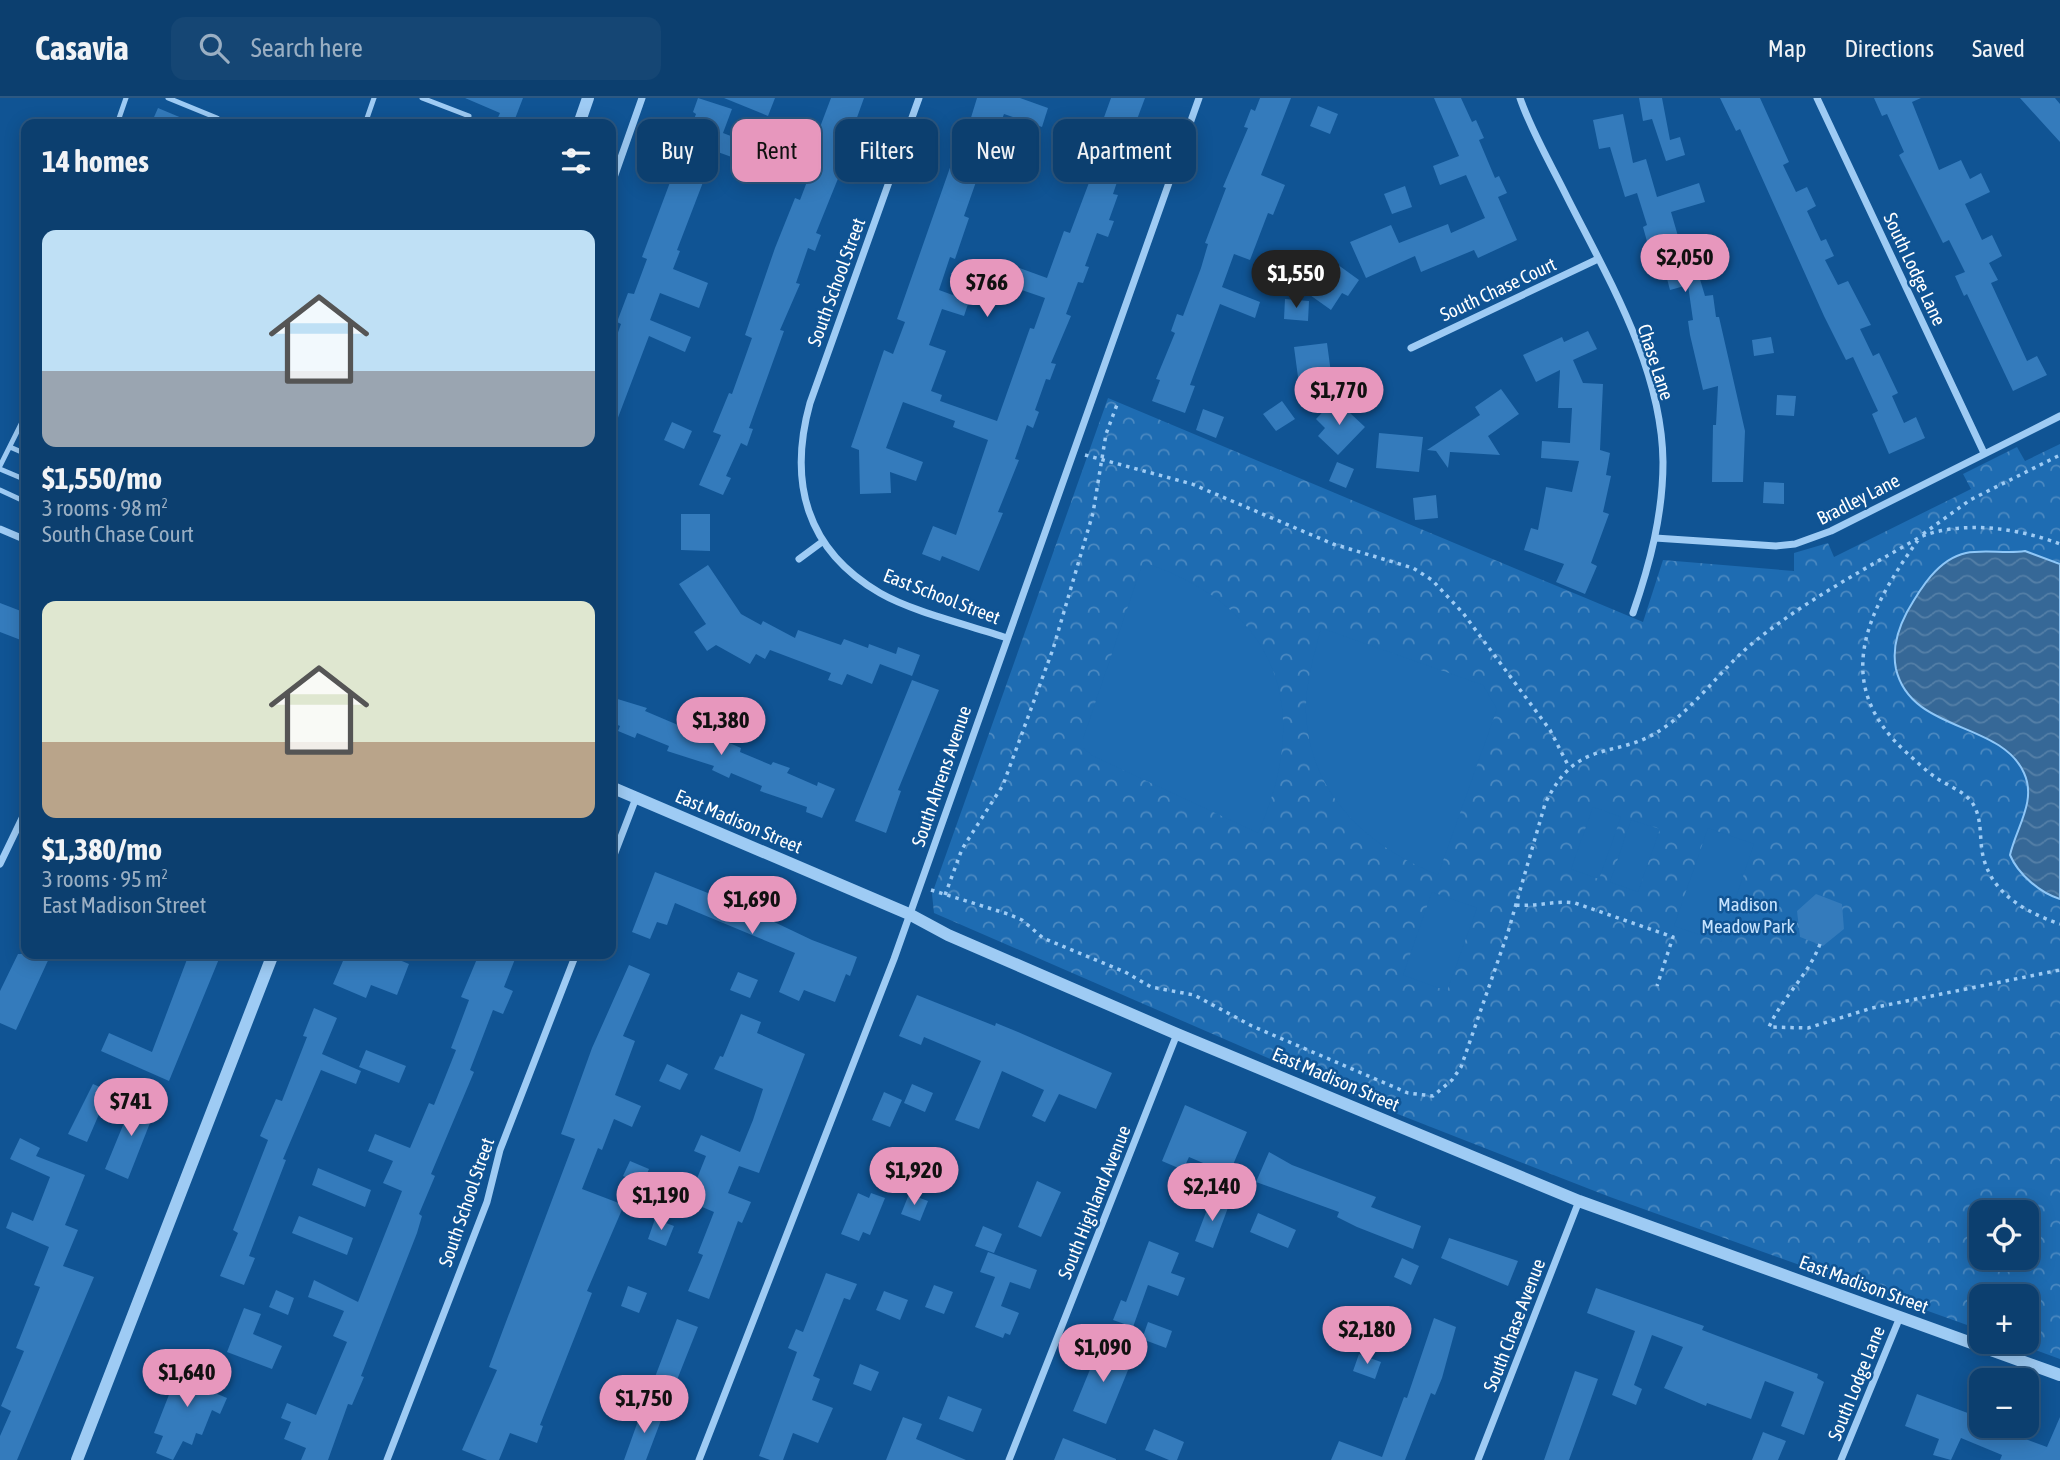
<!DOCTYPE html>
<html lang="en">
<head>
<meta charset="utf-8">
<style>
  body { margin:0; font-family:"Asap Condensed",sans-serif; background:#154674; color:#f1f3f6; height:100vh; display:flex; flex-direction:column; font-size:26px; white-space:nowrap }
  * { box-sizing:border-box; margin:0 }
  p { font-size:23px; color:#9aafc3 }
  .icon { flex:none; width:38px; height:38px; fill:none; stroke:currentColor; stroke-width:2; stroke-linecap:round; stroke-linejoin:round }
  .map { position:relative; flex:1; overflow:hidden }
  .side { position:absolute; left:21px; top:21px; width:595px; height:840px; display:flex; flex-direction:column; background:#0c3f6f; border-radius:14px; box-shadow:0 4px 18px #0003,0 0 0 2px #2c5882 }
  .side>* { flex:none }
  .hud { position:absolute; left:637px; top:21px; width:665px; height:63px; display:flex; gap:14px }
  .tools { position:absolute; left:1969px; top:1102px; display:grid; gap:14px }
  .tools a { display:grid; place-items:center; width:70px; height:70px; border-radius:14px; background:#0c3f6f; box-shadow:0 4px 18px #0003,0 0 0 2px #2c5882; font-size:35px }
  .price { position:absolute; translate:-50% -60px; padding:0 16px; border-radius:24px; background:#e797bd; color:#111; font-size:23px; line-height:46px; filter:drop-shadow(0 2px 4px #0008) }
  .price::after { content:''; position:absolute; left:50%; top:42px; width:21px; height:16px; margin-left:-10px; background:inherit; clip-path:polygon(0 0,100% 0,50% 100%) }
  .price.on { background:#222; color:#fff }
  ul { padding:0; list-style:none }
  li { display:grid; align-content:center; gap:14px; height:371px; padding:0 21px }
  li span { display:grid; place-items:center; height:217px; border-radius:14px; color:#555 }
  li>.icon { margin-inline-start:auto }
  span .icon { width:126px; height:126px; fill:#fffc; stroke-width:1 }
  li b { font-size:30px }
  h2 { display:flex; justify-content:space-between; align-items:center; height:84px; padding:0 21px; font-size:30px }
  .chip { padding:0 24px; border-radius:14px; background:#0c3f6f; box-shadow:0 4px 18px #0003,0 0 0 2px #2c5882; font-size:24px; line-height:63px }
  .chip.on { background:#e797bd; color:#111 }
  header { display:flex; align-items:center; gap:42px; box-sizing:border-box; height:98px; padding:0 35px; background:#0c3f6f; border-bottom:2px solid #2c5882 }
  header strong { font-size:33px }
  nav { display:flex; gap:38px; margin-inline-start:auto; font-size:24px }
  .search { width:490px; height:63px; background:#154674; display:flex; align-items:center; gap:18px; box-sizing:border-box; padding:0 24px; border-radius:14px; color:#9aafc3; font-size:26px }
  .map>svg:first-child { display:block }
</style>
</head>
<body>
<header>
<strong>Casavia</strong>
<div class="search"><svg class="icon" aria-label="search" viewBox="0 0 24 24"><circle cx="10" cy="10" r="6"/><path d="M15 15l6 6"/></svg>Search here</div>
<nav><a>Map</a><a>Directions</a><a>Saved</a></nav>
</header>
<div class="map">
<svg width="2060" height="1362" viewBox="0 0 2060 1362">
  <defs>
    <pattern id="park-crowns" width="20" height="18" patternUnits="userSpaceOnUse" patternTransform="scale(1.75)"><rect width="20" height="18" fill="#1e6cb2"/><path d="M2 6a3 3 0 1 1 6 0M12 15a3 3 0 1 1 6 0" fill="none" stroke="#4b89c1"/></pattern>
    <pattern id="water-waves" width="16" height="10" patternUnits="userSpaceOnUse" patternTransform="scale(1.75)"><rect width="16" height="10" fill="#366897"/><path d="M0 5q4-4 8 0t8 0" fill="none" stroke="#547fa7"/></pattern>
  </defs>
  <rect width="100%" height="100%" fill="#105494"/>
  <!-- park -->
  <path fill="url(#park-crowns)" fill-rule="evenodd" d="M1108,300L1643,524L1663,462L1794,473V455L1828,445L1834,459L1971,391L1963,376L2017,349L2025,363L2060,346V1261L2014,1244H2026V1199H1981V1232L1610,1099L1390,1013L934,815L932,796ZM1981,1115H2026V1160H1981Z"/>
  <!-- garden -->
  <path fill="#1e6cb2" d="M1143,464C1277,509 1314,609 1258,735L1093,658L1083,650V641Z
    M1321,530L1483,587L1497,611L1438,777C1367,748 1310,697 1306,615C1305,586 1314,558 1321,530Z
    M1593,709L1621,719L1599,781L1571,771Z
    M1631,722L1660,731L1638,794L1610,784Z
    M1708,730L1754,746L1721,844L1674,828Z
    M1432,794L1477,810L1447,893L1403,877Z"/>
  <!-- water -->
  <path fill="url(#water-waves)" stroke="#8fc7f7" stroke-width="2" d="M2025,453L2060,466V801C2040,795 2018,776 2010,757C2016,730 2037,703 2024,675C2001,623 1911,635 1896,571C1892,552 1898,531 1907,514C1920,491 1938,461 1966,455C1984,451 2006,456 2025,453Z"/>
  <!-- building -->
  <path fill="#347bbc" d="M465,0H523L513,26H495L500,15Z
    M698,0L732,11L723,35L757,48L751,66L715,53L677,152L680,153L673,171L708,185L699,210L660,195L650,222L691,239L685,254L649,238L611,338V254L621,226L617,224L628,195L634,196L647,161L642,159L678,63L675,62L681,46L684,47L696,16L693,14Z
    M724,0H775L768,18Z
    M831,0H864L850,39L854,41L816,135L821,137L815,153L808,150L796,185L800,186L780,232L784,233L749,330L753,331L747,348L741,345L726,378L731,380L723,397L699,387L721,337L713,334L729,295L732,296L752,240L745,237L775,150L795,100L800,102L821,47L814,45Z
    M977,0H1020L1048,10L1042,29L1004,16L993,46L1032,60L1025,79L983,64L964,118L969,120L955,161L950,159L939,192L969,203L964,218L942,211L929,247L946,253L931,293L942,297L940,303L997,323L1030,230L1034,231L1045,200L1004,186L1011,167L1047,180L1064,133L1070,135L1090,82L1085,80L1094,56L1054,42L1061,23L1098,36L1111,0H1145L1136,24L1140,26L1135,42L1128,40L1116,73L1120,75L1113,96L1118,97L1109,122L1114,123L1108,139L1097,135L1085,168L1089,169L1083,185L1078,184L1066,216L1071,218L1051,265L1056,266L1050,282L1046,281L1035,312L1039,314L1033,330L1027,327L1015,361L1019,362L998,414L1003,415L979,473L942,458L940,463L922,456L933,428L956,437L988,342L953,329L955,323L903,304L886,350L923,364L916,383L890,374L891,395L860,396L859,352L851,349L884,252L893,256L905,224L897,221L953,61L958,62Z
    M1260,0H1291L1261,77L1285,87L1273,117L1268,115L1250,162L1234,156L1222,189L1260,204L1255,220L1220,206L1190,287L1195,288L1185,315L1152,303L1160,282L1156,281L1175,235L1171,233L1177,216L1183,218L1201,170L1208,146L1205,145L1226,90L1223,89L1248,30L1244,29L1251,11L1255,13Z
    M1434,0H1461L1472,24L1476,22L1484,40L1479,42L1495,80L1499,78L1507,95L1498,99L1517,142L1478,160L1474,152L1421,174L1415,158L1366,180L1350,144L1391,127L1399,145L1448,126L1451,135L1485,120L1466,77L1440,87L1433,68L1459,58Z
    M1639,0H1662L1670,42L1680,39L1685,57L1666,63L1652,21L1643,23Z
    M1720,0H1760L1789,64L1783,67L1796,94L1807,89L1816,108L1807,113L1821,143L1826,141L1834,158L1825,162L1838,187L1848,183L1871,227L1860,231L1873,258L1879,255L1898,295L1892,298L1904,325L1916,319L1925,340L1889,356L1872,316L1878,313L1853,259L1846,262L1824,218L1740,31L1736,33Z
    M1874,0H1921L1912,4L1939,72L1961,62L1970,81L1981,75L1990,94L1965,106L1982,142L1992,137L2002,158L1989,165L1998,182L1991,185L2027,263L2037,258L2047,277L2013,293L1967,196L1964,198L1955,178L1965,174L1949,142L1943,145L1899,57L1904,54L1887,16L1882,18Z
    M2020,0H2055L2060,6V44Z
    M1318,8L1338,16L1330,36L1310,28Z
    M158,10L196,26H151Z
    M1623,16L1633,65L1646,61L1657,99L1699,85L1705,104L1671,114L1680,145L1686,144L1688,152L1691,151L1705,198L1713,197L1716,219H1719L1745,333L1743,384H1712L1713,327H1716L1718,288L1703,292L1690,237L1688,223L1693,222L1688,187L1670,192L1665,173L1670,172L1660,143L1648,147L1643,129L1647,127L1637,95L1625,99L1610,49L1599,51L1593,22Z
    M1405,88L1412,109L1392,116L1384,96Z
    M1334,164L1359,182L1348,198L1342,195L1331,212L1310,197Z
    M1285,201L1309,203L1308,223L1284,221Z
    M1588,233L1597,251L1573,262L1583,285L1603,286L1600,352L1610,355L1606,377L1611,378L1603,414L1609,416L1591,465L1597,468L1585,496L1556,484L1564,466L1524,452L1531,430L1538,432L1546,389L1572,394L1579,363L1541,360L1542,343L1570,345L1572,310H1558L1560,272L1536,284L1523,257L1562,239L1564,244Z
    M1771,239L1774,255L1754,258L1752,242Z
    M1327,245L1333,290L1300,294L1294,249Z
    M1501,291L1519,316L1488,338L1500,357L1450,354L1448,370L1436,353L1427,352L1480,317L1475,309Z
    M1777,297L1796,298L1794,318L1776,317Z
    M1335,301L1365,329L1338,357L1318,338L1325,330L1316,321Z
    M1282,303L1295,321L1276,333L1263,316Z
    M1203,311L1224,319L1216,340L1196,332Z
    M672,324L692,333L684,351L664,342Z
    M1379,335L1423,339L1419,374L1376,370Z
    M1337,364L1354,371L1346,390L1329,383Z
    M1764,384L1784,385V406L1763,405Z
    M1436,397L1438,420L1415,422L1413,400Z
    M681,416H710V453L681,452Z
    M708,467L741,516L761,527L763,523L795,540L798,532L841,547L844,541L868,550L869,546L896,556L898,549L920,557L912,578L880,566L872,586L847,576L842,587L828,582L831,575L770,552L765,561L756,556L750,566L716,547L707,553L694,534L706,526L679,486Z
    M0,505L26,515V544L0,534Z
    M912,582L939,592L898,692L901,693L886,735L855,723Z
    M611,599L647,610L645,613L678,627L679,623L696,630L694,634L723,647L725,643L741,650L740,654L771,667L773,664L790,670L787,675L817,688L818,684L835,691L822,720L806,714L807,709L760,693L762,688L731,675L729,680L712,672L714,668L667,653L669,648L637,635L635,640L618,633L620,628L611,624Z
    M655,774L771,820L770,822L812,842L857,859L850,878L846,876L835,904L804,892L799,903L779,894L795,855L675,805L667,827L657,824L650,841L632,834Z
    M1816,796L1842,806L1844,831L1823,848L1800,839L1797,813Z
    M18,856H51L16,932L0,925V893Z
    M189,856H221L169,983L101,953L109,935L152,954Z
    M346,856H385L409,866L397,897L371,887L366,900L333,886Z
    M479,856H517L504,889L513,893L503,916L493,912L470,972L474,974L431,1076L435,1078L419,1116L422,1118L417,1135L361,1278L364,1279L352,1307L348,1306L328,1362H301L306,1350L284,1341L291,1324L281,1320L287,1305L316,1317L347,1244L333,1238L344,1213L308,1199L314,1182L358,1204L402,1093L383,1085L393,1063L368,1053L375,1036L410,1050L429,1005L434,1007L456,952L451,950L469,902L461,899Z
    M629,867L650,876L623,938L635,943L615,997L641,1008L632,1029L614,1021L602,1052L598,1050L582,1091L624,1107L587,1193L592,1195L540,1327L543,1328L537,1345L510,1335L499,1362H487L462,1352L497,1272L489,1269L575,1041L561,1036L592,950Z
    M738,874L758,882L750,900L730,892Z
    M917,897L995,928L996,925L1018,934L1112,975L1096,1011L1059,996L1045,1024L1032,1018L1044,992L1002,973L979,1031L955,1022L981,963L924,939L921,947L899,938Z
    M314,910L337,920L322,956L361,973L356,986L321,972L283,1061L286,1062L249,1158L255,1160L244,1187L220,1178L238,1135L233,1132L268,1042L260,1038L276,1001L282,1003L307,939L303,938Z
    M741,916L761,924L757,935L805,956L759,1075L739,1068L728,1095L751,1104L742,1125L738,1123L709,1201L688,1193L703,1157L698,1155L714,1114L688,1103L706,1058L694,1053L701,1037L740,1054L753,1022L763,991L714,971L720,958L723,959Z
    M366,952L406,968L399,985L359,969Z
    M667,966L688,976L680,992L659,983Z
    M93,986L109,993L87,1044L68,1036Z
    M912,986L933,995L925,1014L904,1005Z
    M884,994L902,1002L890,1029L872,1022Z
    M135,998L157,1007L128,1081L105,1071Z
    M1185,1007L1247,1034L1229,1076L1189,1059L1183,1072L1162,1063Z
    M20,1040L40,1050L36,1058L85,1077L65,1127L78,1132L63,1168L94,1179L17,1362H0V1338L11,1313L1,1308L24,1253L16,1250L40,1189L34,1187L49,1149L6,1130L12,1114L33,1123L50,1079L10,1061Z
    M1269,1054L1292,1067L1376,1099L1371,1109L1421,1128L1413,1151L1357,1129L1337,1119L1339,1114L1256,1084Z
    M630,1063L649,1071L642,1087L623,1078Z
    M318,1070L371,1092L365,1109L312,1087Z
    M1037,1083L1061,1094L1041,1139L1018,1129Z
    M858,1095L869,1100L871,1095L885,1100L870,1137L863,1134L859,1143L841,1136Z
    M909,1096L928,1103L920,1123L901,1116Z
    M1211,1101L1229,1107L1213,1150L1195,1143Z
    M1258,1115L1296,1132L1288,1150L1250,1134Z
    M299,1118L353,1140L347,1157L292,1135Z
    M655,1121L674,1128L666,1148L648,1141Z
    M983,1128L1002,1136L994,1155L975,1148Z
    M1449,1140L1518,1163L1508,1188L1441,1160Z
    M1149,1143L1179,1155L1171,1175L1185,1180L1178,1198L1148,1187L1133,1229L1113,1222L1121,1202L1126,1204Z
    M988,1154L1037,1172L1030,1191L1010,1184L1001,1208L1019,1215L1010,1237L1005,1235L1003,1240L975,1229L995,1179L980,1174Z
    M1402,1160L1419,1168L1411,1187L1394,1179Z
    M826,1175L857,1186L850,1202L844,1200L813,1278L820,1281L812,1302L833,1310L818,1345L793,1335L783,1362H770L759,1358L797,1254L788,1250L796,1231L803,1234Z
    M934,1187L953,1194L944,1216L925,1209Z
    M628,1188L647,1195L639,1215L621,1208Z
    M1596,1190L1704,1228L1702,1232L1818,1276L1817,1280L1824,1284L1804,1337L1781,1328L1794,1294L1765,1283L1751,1321L1707,1305L1706,1308L1664,1290L1683,1249L1652,1237L1634,1287L1642,1291L1636,1307L1612,1297L1635,1233L1587,1215Z
    M276,1192L294,1200L288,1217L269,1209Z
    M884,1193L908,1202L900,1222L876,1212Z
    M244,1210L261,1216L253,1236L282,1248L272,1271L227,1254Z
    M1434,1220L1456,1229L1442,1280L1435,1297L1431,1295L1405,1362H1331L1339,1343L1382,1359L1404,1299L1407,1300Z
    M677,1221L698,1229L675,1287L655,1279Z
    M1148,1224L1172,1233L1166,1250L1142,1241Z
    M1100,1247L1133,1260L1106,1326L1073,1313Z
    M1359,1256L1381,1264L1375,1281L1353,1273Z
    M183,1261L210,1271L203,1290L227,1300L220,1316L212,1312L202,1337L196,1335L192,1347L183,1343L173,1362L156,1355L163,1338L154,1335Z
    M860,1266L879,1274L871,1293L853,1286Z
    M1575,1273L1598,1281L1582,1326L1569,1362H1544Z
    M1917,1296L1981,1320V1328H1991L2047,1349L2060,1319V1362H2000L2002,1357L1961,1340L1951,1362L1933,1357L1939,1341L1905,1328Z
    M948,1298L982,1311L973,1334L939,1321Z
    M643,1309L663,1317L646,1362H624Z
    M903,1319L922,1326L916,1341L966,1362H886Z
    M1154,1331L1184,1344L1177,1362H1169L1145,1352Z
    M1763,1334L1786,1343L1778,1362H1752Z
    M1063,1340L1116,1361V1362H1054Z"/>
  <g fill="none" stroke-linecap="round" stroke-linejoin="round">
    <!-- path -->
    <path stroke="#9ecbf4" stroke-width="3.5" stroke-dasharray="3.5 5" stroke-linecap="butt" d="M1085,357L1192,386L1333,446L1413,470L1432,482L1463,515L1550,632L1569,669
      M1923,436L1970,402L2060,357
      M1918,442C1868,512 1829,585 1907,655C1916,663 1925,672 1935,679C1946,687 1962,692 1971,703C1980,715 1980,729 1981,744C1984,790 2019,812 2060,826
      M931,792L1008,816L1022,822L1043,840L1125,874L1151,889L1194,897L1252,928L1408,995L1433,998L1452,982L1461,969L1508,834L1545,706C1578,636 1617,664 1665,629C1698,606 1722,570 1754,544C1805,503 1863,472 1920,439C1962,422 2018,430 2060,446
      M945,797L962,751L1003,687L1053,551L1093,415L1106,336L1118,304
      M1516,807C1537,809 1555,802 1575,805L1673,839L1657,888
      M1820,846C1808,878 1783,898 1769,929L1808,930L1872,910L2060,872"/>
    <!-- service -->
    <path stroke="#9ecbf4" stroke-width="5" d="M168,0L217,20L224,26
      M422,0L469,18L466,26
      M117,26L126,0
      M365,26L374,0
      M10,349L26,356
      M0,368L26,316
      M0,371L26,382
      M0,392L26,404"/>
    <!-- minor -->
    <path stroke="#9ecbf4" stroke-width="7" d="M919,0L810,305C788,384 806,452 880,495C913,514 969,527 1007,540
      M1520,0C1532,35 1552,68 1568,101C1609,182 1662,271 1663,364C1663,416 1650,466 1633,515
      M1817,0L1984,355
      M611,88L642,0
      M1411,250L1598,161
      M0,431L26,442
      M1655,440L1776,448L1795,446L1831,433L2060,318
      M799,461L822,444
      M611,765L636,700
      M0,766L26,712
      M387,1362L487,1104L500,1052L576,856
      M699,1362L894,861L1199,0
      M1009,1362L1177,936
      M1478,1362L1579,1103
      M1841,1362L1900,1219"/>
    <!-- tertiary -->
    <path stroke="#9ecbf4" stroke-width="12" d="M579,26L588,0
      M611,689L909,816L948,837L1177,936L1579,1103L2060,1277
      M77,1362L273,856"/>
  </g>
  <g text-anchor="middle" dominant-baseline="central" stroke-width="5" stroke-linejoin="round" paint-order="stroke">
    <!-- street labels -->
    <g font-size="19" fill="#fff" stroke="#105494">
      <text transform="translate(1915 171) rotate(65)">South Lodge Lane</text>
      <text transform="translate(836 184) rotate(-70)">South School Street</text>
      <text transform="translate(1498 191) rotate(-25)">South Chase Court</text>
      <text transform="translate(1656 264) rotate(72)">Chase Lane</text>
      <text transform="translate(1858 401) rotate(-27)">Bradley Lane</text>
      <text transform="translate(942 498) rotate(21)">East School Street</text>
      <text transform="translate(941 678) rotate(-71)">South Ahrens Avenue</text>
      <text transform="translate(739 723) rotate(23)">East Madison Street</text>
      <text transform="translate(1336 981) rotate(23)">East Madison Street</text>
      <text transform="translate(466 1104) rotate(-71)">South School Street</text>
      <text transform="translate(1094 1104) rotate(-68)">South Highland Avenue</text>
      <text transform="translate(1864 1186) rotate(20)">East Madison Street</text>
      <text transform="translate(1514 1227) rotate(-69)">South Chase Avenue</text>
      <text transform="translate(1856 1285) rotate(-68)">South Lodge Lane</text>
    </g>
    <!-- park labels -->
    <g font-size="19" fill="#c6e3fe" stroke="#105494">
      <text x="1748" y="806">Madison<tspan x="1748" dy="22">Meadow Park</tspan></text>
    </g>
  </g>
</svg>
<div class="tools">
<a><svg class="icon" aria-label="locate" viewBox="0 0 24 24"><circle cx="12" cy="12" r="6"/><path d="M12 2v4M12 18v4M2 12h4M18 12h4"/></svg></a>
<a>+</a>
<a>−</a>
</div>
<b class="price" style="left:1685px;top:196px">$2,050</b>
<b class="price on" style="left:1296px;top:212px">$1,550</b>
<b class="price" style="left:987px;top:221px">$766</b>
<b class="price" style="left:1339px;top:329px">$1,770</b>
<b class="price" style="left:721px;top:659px">$1,380</b>
<b class="price" style="left:752px;top:838px">$1,690</b>
<b class="price" style="left:131px;top:1040px">$741</b>
<b class="price" style="left:914px;top:1109px">$1,920</b>
<b class="price" style="left:1212px;top:1125px">$2,140</b>
<b class="price" style="left:661px;top:1134px">$1,190</b>
<b class="price" style="left:1367px;top:1268px">$2,180</b>
<b class="price" style="left:1103px;top:1286px">$1,090</b>
<b class="price" style="left:187px;top:1311px">$1,640</b>
<b class="price" style="left:644px;top:1337px">$1,750</b>
<div class="hud">
<a class="chip">Buy</a>
<a class="chip on">Rent</a>
<a class="chip">Filters</a>
<a class="chip">New</a>
<a class="chip">Apartment</a>
</div>
<section class="side">
<h2>14 homes<svg class="icon" aria-label="filters" viewBox="0 0 24 24"><path d="M4 7h16M4 17h16"/><circle cx="9" cy="7" r="2"/><circle cx="15" cy="17" r="2"/></svg></h2>
<ul>
<li><span style="background:linear-gradient(#bfe0f5 65%,#9aa5b1 0)"><svg class="icon" aria-label="home" viewBox="0 0 24 24"><path d="M3 11l9-7 9 7M6 9v11h12V9"/></svg></span><div><b>$1,550/mo</b><p>3 rooms · 98 m²</p><p>South Chase Court</p></div></li>
<li><span style="background:linear-gradient(#dfe7d0 65%,#b9a48a 0)"><svg class="icon" aria-label="home" viewBox="0 0 24 24"><path d="M3 11l9-7 9 7M6 9v11h12V9"/></svg></span><div><b>$1,380/mo</b><p>3 rooms · 95 m²</p><p>East Madison Street</p></div></li>
</ul>
</section>
</div>
</body>
</html>
